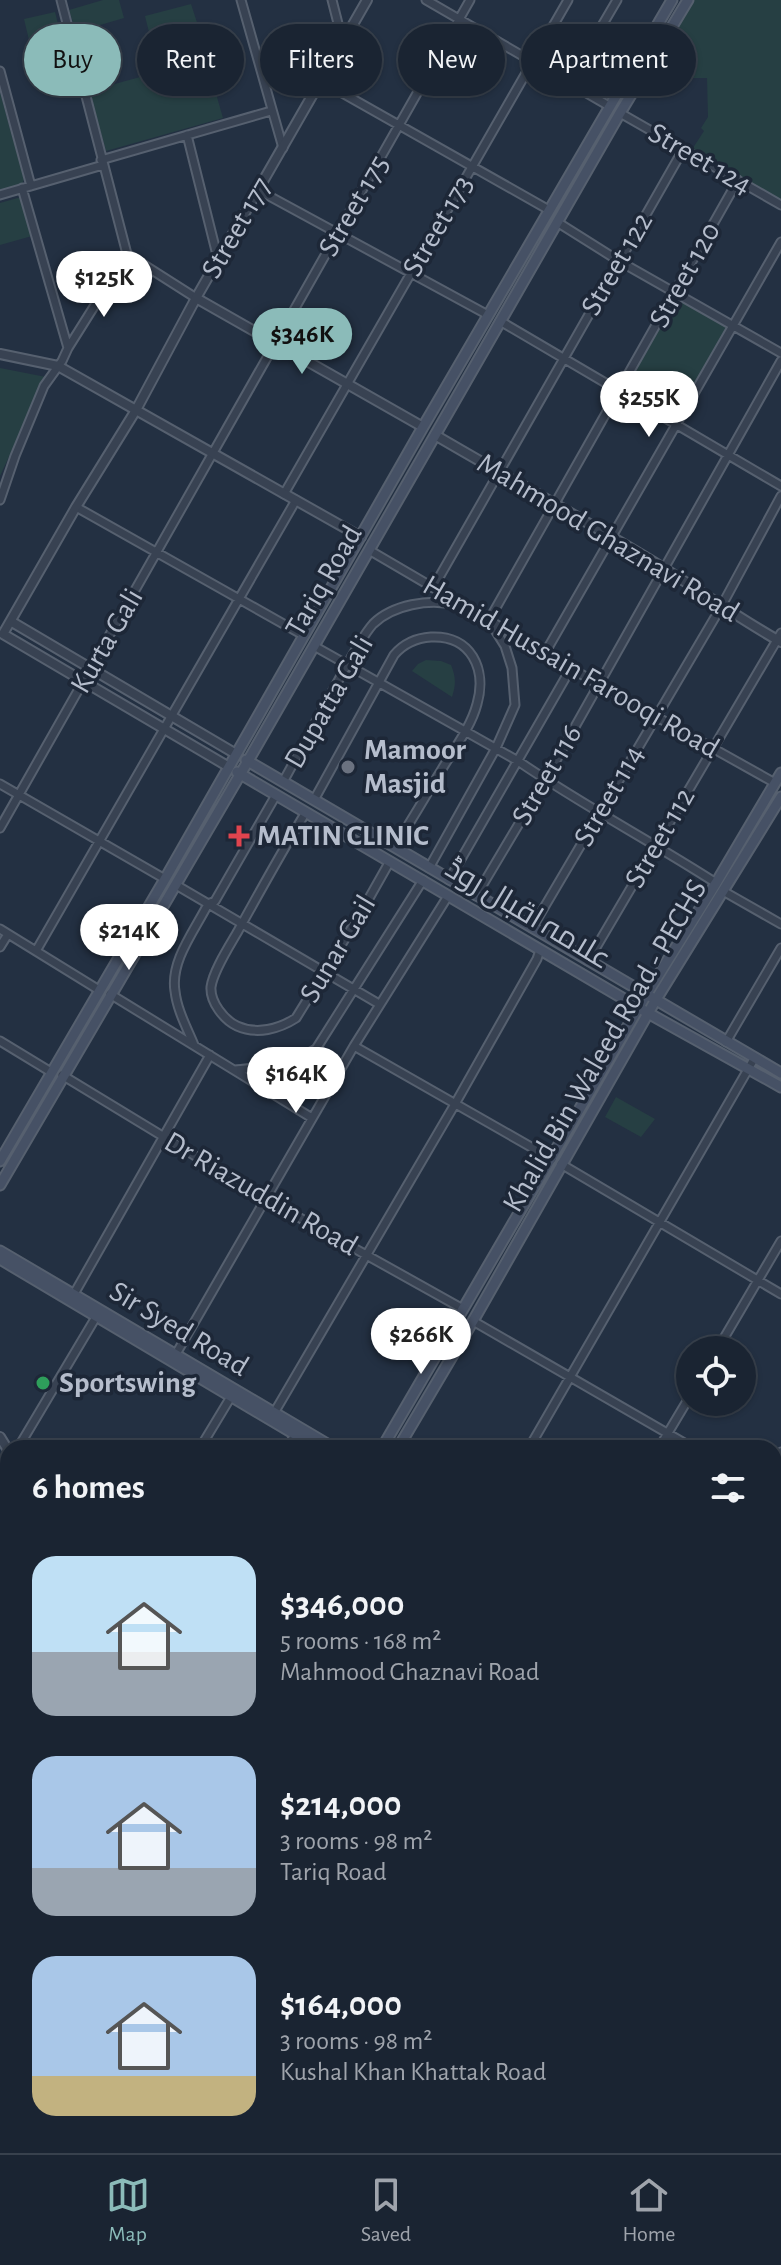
<!DOCTYPE html>
<html lang="en">
<head>
<meta charset="utf-8">
<style>
  body { margin:0; font-family:"Alegreya Sans",Cairo,sans-serif; background:#27303e; color:#f1f3f6; height:100vh; display:flex; flex-direction:column; font-size:30px; white-space:nowrap }
  * { box-sizing:border-box; margin:0 }
  p { font-size:26px; color:#9fa4ac }
  .icon { flex:none; width:44px; height:44px; fill:none; stroke:currentColor; stroke-width:2; stroke-linecap:round; stroke-linejoin:round }
  .map { position:relative; flex:1; overflow:hidden }
  .side { position:absolute; left:0px; top:1440px; width:782px; height:714px; display:flex; flex-direction:column; background:#1a2432; border-radius:24px 24px 0 0; box-shadow:0 2px 6px #0004,0 0 0 2px #38414d }
  .side>* { flex:none }
  .guide { position:absolute; left:24px; top:24px; width:734px; height:72px; display:flex; gap:16px }
  .fabs { position:absolute; left:676px; top:1336px; display:grid; gap:16px }
  .fabs a { display:grid; place-items:center; width:80px; height:80px; border-radius:50%; background:#1a2432; box-shadow:0 2px 6px #0004,0 0 0 2px #38414d; font-size:40px }
  .price { position:absolute; translate:-50% -68px; padding:0 18px; border-radius:28px; background:#fff; color:#222; font-size:26px; line-height:52px; filter:drop-shadow(0 2px 4px #0008) }
  .price::after { content:''; position:absolute; left:50%; top:48px; width:24px; height:18px; margin-left:-12px; background:inherit; clip-path:polygon(0 0,100% 0,50% 100%) }
  .price.selected { background:#8bbbb9; color:#111 }
  ul { padding:0; list-style:none }
  li { display:flex; align-items:center; gap:24px; height:200px; padding:0 32px }
  li span { display:grid; place-items:center; flex:none; width:224px; height:160px; border-radius:24px; color:#555 }
  li>.icon { margin-inline-start:auto }
  span .icon { width:96px; height:96px; fill:#fffc; stroke-width:1 }
  li b { font-size:34px }
  h2 { display:flex; justify-content:space-between; align-items:center; height:96px; padding:0 32px; font-size:34px }
  .chip { padding:0 28px; border-radius:36px; background:#1a2432; box-shadow:0 2px 6px #0004,0 0 0 2px #38414d; font-size:28px; line-height:72px }
  .chip.selected { background:#8bbbb9; color:#111 }
  .tabs { display:flex; justify-content:space-around; align-items:center; height:112px; border-top:2px solid #38414d; background:#1a2432; font-size:22px; color:#9fa4ac }
  .tabs a { display:grid; justify-items:center; gap:4px }
  .tabs .selected { color:#8bbbb9 }
  .map>svg:first-child { display:block }
</style>
</head>
<body>
<div class="map">
<svg width="781" height="2153" viewBox="0 0 781 2153">
  <rect width="100%" height="100%" fill="#233042"/>
  <!-- green -->
  <path fill="#263f43" d="M103,0H119L124,18L76,32L69,10Z
    M688,0H781V204L691,151L704,131L701,128L708,117L707,78H691L649,64Z
    M191,4L207,53L159,68L151,43L181,33L151,40L145,16Z
    M55,12L60,32L29,40L24,19Z
    M206,59L223,118L106,151L89,91Z
    M0,92L24,179L22,185L0,191Z
    M21,197L32,236L0,245V203Z
    M676,292L734,324L676,424L620,392Z
    M0,368L46,377L0,476Z
    M426,660L441,661L451,665C456,677 456,685 452,697L412,671L418,664Z
    M314,1053L313,1064L292,1093L261,1072L302,1061Z
    M616,1097L655,1119L641,1137L605,1117Z"/>
  <g fill="none" stroke-linecap="round" stroke-linejoin="round">
    <defs>
      <path id="minor" d="M61,0L127,254
        M241,0L283,148
        M332,0L343,43
        M426,0L609,106
        M0,71L31,186
        M321,81L549,210
        M569,82L617,0
        M620,113L781,205
        M187,135L218,259
        M101,160L271,111
        M22,188L68,348
        M258,190L488,315
        M0,195L103,165
        M557,222L619,261L781,353
        M127,254L196,298
        M500,321L781,486
        M284,494L568,0
        M0,500L15,456L44,386L62,361L68,348L127,254
        M76,507L303,635
        M369,550L598,684L775,783
        M433,588L684,148
        M489,620L738,180
        M314,646L518,761C582,805 651,841 716,883
        M545,653L781,242
        M283,782C301,749 319,716 337,683C347,665 360,639 373,624C392,605 430,598 455,605
        M0,784L165,879
        M314,800L394,655C404,643 416,638 431,637C471,635 487,669 477,704C471,727 454,749 442,769C426,795 411,822 394,847
        M306,812C282,851 260,891 238,931C230,945 213,971 211,987C210,1002 224,1020 237,1026C257,1035 279,1029 296,1018L359,916L390,861
        M0,828L470,0
        M429,868L496,748L515,705L512,668L505,646L490,622
        M449,880L571,668
        M176,885L379,1004
        M723,891L781,924
        M476,896L545,780L781,361
        M532,928L721,607L781,496
        M0,929L99,990
        M0,947L8,934
        M36,951L296,500
        M588,961L781,633
        M110,994L312,1118
        M0,1041L51,1072
        M726,1042L781,948
        M194,1045C187,1028 177,1010 175,991C170,961 195,930 208,904L215,901L276,795
        M354,1046L552,1159
        M235,1070C267,1067 288,1066 316,1049L423,880
        M62,1075L266,1199L463,1309
        M561,1164L781,1294
        M74,1294L210,1055
        M473,1321L693,1448
        M717,1350L781,1241
        M176,1354L354,1046L448,896
        M274,1413L455,1104L537,959L540,950
        M18,1448L99,1312
        M200,1448L232,1395
        M287,1448L296,1433
        M529,1448L754,1059
        M659,1448L690,1396
        M774,1464L781,1452
        M774,1492L781,1481
        M774,1498L781,1502
        M0,1560L8,1566
        M0,1681L8,1669
        M0,1685L8,1690
        M0,1731L8,1737
        M0,1796L8,1801
        M774,1842L781,1831
        M0,1879L8,1885
        M0,1991L8,1996
        M774,1996L781,1984
        M0,2075L8,2081
        M105,2146L115,2153
        M223,2146L234,2153
        M575,2146L587,2153
        M76,2153L81,2146
        M386,2153L391,2146
        M507,2153L511,2146
        M679,2153L683,2146"/>
      <path id="tertiary" d="M196,298L423,427
        M0,354L58,366L361,537
        M435,435C510,479 587,521 662,567C702,592 740,619 781,642
        M12,622L236,754
        M229,767L3,634L76,507L136,410L196,298L367,0
        M0,1437L8,1450
        M442,2146L446,2153"/>
      <path id="secondary" d="M246,760L781,1073
        M237,772L648,1013L781,1087
        M0,1161L165,879L423,427L672,0
        M0,1185L248,761L620,113L688,0
        M0,1251L334,1448
        M0,1259L318,1448
        M382,1448L646,995L716,883L781,773
        M398,1448L473,1321L655,1001L781,797
        M774,1708L781,1712
        M774,1719L781,1723
        M0,1913L8,1901
        M0,1931L8,1919
        M774,2140L781,2128
        M766,2153L771,2146
        M776,2153L781,2144"/>
      <path id="primary" d="M0,2019L8,2024
        M0,2044L8,2050
        M144,2146L154,2153
        M180,2146L190,2153"/>
    </defs>
    <!-- minor casing -->
    <use href="#minor" stroke="#56606f" stroke-width="11"/>
    <!-- tertiary casing -->
    <use href="#tertiary" stroke="#56606f" stroke-width="12"/>
    <!-- secondary casing -->
    <use href="#secondary" stroke="#56606f" stroke-width="13"/>
    <!-- primary casing -->
    <use href="#primary" stroke="#424b5b" stroke-width="14"/>
    <!-- minor -->
    <use href="#minor" stroke="#384252" stroke-width="7"/>
    <!-- tertiary -->
    <use href="#tertiary" stroke="#384252" stroke-width="8"/>
    <!-- secondary -->
    <use href="#secondary" stroke="#465165" stroke-width="9"/>
    <!-- primary -->
    <use href="#primary" stroke="#566172" stroke-width="10"/>
  </g>
  <!-- markers -->
  <circle fill="#6b7280" stroke="#1d2737" stroke-width="3" cx="348" cy="767" r="8"/>
  <path fill="#e0444e" stroke="#1d2737" stroke-width="3" d="M235 824h8v8h8v8h-8v8h-8v-8h-8v-8h8z"/>
  <circle fill="#2e9e5b" stroke="#1d2737" stroke-width="3" cx="43" cy="1383" r="8"/>
  <g text-anchor="middle" dominant-baseline="central" stroke-width="7" stroke-linejoin="round" paint-order="stroke">
    <!-- street labels -->
    <g font-size="30" fill="#b5bdcc" stroke="#1d2737">
      <text transform="translate(700 159) rotate(30)">Street 124</text>
      <text transform="translate(354 206) rotate(-60)">Street 175</text>
      <text transform="translate(438 226) rotate(-60)">Street 173</text>
      <text transform="translate(237 228) rotate(-60)">Street 177</text>
      <text transform="translate(617 264) rotate(-60)">Street 122</text>
      <text transform="translate(685 275) rotate(-61)">Street 120</text>
      <text transform="translate(608 538) rotate(31)">Mahmood Ghaznavi Road</text>
      <text transform="translate(324 581) rotate(-60)">Tariq Road</text>
      <text transform="translate(107 641) rotate(-60)">Kurta Gali</text>
      <text transform="translate(571 667) rotate(30)">Hamid Hussain Farooqi Road</text>
      <text transform="translate(329 702) rotate(-60)">Dupatta Gali</text>
      <text transform="translate(547 775) rotate(-60)">Street 116</text>
      <text transform="translate(609 796) rotate(-60)">Street 114</text>
      <text transform="translate(660 838) rotate(-60)">Street 112</text>
      <text transform="translate(528 914) rotate(31)">علامہ اقبال روڈ</text>
      <text transform="translate(338 949) rotate(-59)">Sunar Gail</text>
      <text transform="translate(605 1046) rotate(-60)">Khalid Bin Waleed Road - PECHS</text>
      <text transform="translate(261 1194) rotate(30)">Dr Riazuddin Road</text>
      <text transform="translate(179 1329) rotate(31)">Sir Syed Road</text>
    </g>
    <!-- poi labels -->
    <g font-size="30" font-weight="bold" fill="#b5bdcc" stroke="#1d2737" text-anchor="start">
      <text x="364" y="750">Mamoor<tspan x="364" dy="34">Masjid</tspan></text>
      <text x="257" y="836">MATIN CLINIC</text>
      <text x="59" y="1383">Sportswing</text>
    </g>
  </g>
</svg>
<div class="fabs">
<a><svg class="icon" aria-label="locate" viewBox="0 0 24 24"><circle cx="12" cy="12" r="6"/><path d="M12 2v4M12 18v4M2 12h4M18 12h4"/></svg></a>
</div>
<b class="price" style="left:104px;top:319px">$125K</b>
<b class="price selected" style="left:302px;top:376px">$346K</b>
<b class="price" style="left:649px;top:439px">$255K</b>
<b class="price" style="left:129px;top:972px">$214K</b>
<b class="price" style="left:296px;top:1115px">$164K</b>
<b class="price" style="left:421px;top:1376px">$266K</b>
<div class="guide">
<a class="chip selected">Buy</a>
<a class="chip">Rent</a>
<a class="chip">Filters</a>
<a class="chip">New</a>
<a class="chip">Apartment</a>
</div>
<section class="side">
<h2>6 homes<svg class="icon" aria-label="filters" viewBox="0 0 24 24"><path d="M4 7h16M4 17h16"/><circle cx="9" cy="7" r="2"/><circle cx="15" cy="17" r="2"/></svg></h2>
<ul>
<li><span style="background:linear-gradient(#bfe0f5 60%,#9aa5b1 0)"><svg class="icon" aria-label="home" viewBox="0 0 24 24"><path d="M3 11l9-7 9 7M6 9v11h12V9"/></svg></span><div><b>$346,000</b><p>5 rooms · 168 m²</p><p>Mahmood Ghaznavi Road</p></div></li>
<li><span style="background:linear-gradient(#a9c7e8 70%,#9aa5b1 0)"><svg class="icon" aria-label="home" viewBox="0 0 24 24"><path d="M3 11l9-7 9 7M6 9v11h12V9"/></svg></span><div><b>$214,000</b><p>3 rooms · 98 m²</p><p>Tariq Road</p></div></li>
<li><span style="background:linear-gradient(#a9c7e8 75%,#c2b280 0)"><svg class="icon" aria-label="home" viewBox="0 0 24 24"><path d="M3 11l9-7 9 7M6 9v11h12V9"/></svg></span><div><b>$164,000</b><p>3 rooms · 98 m²</p><p>Kushal Khan Khattak Road</p></div></li>
</ul>
</section>
</div>
<nav class="tabs">
<a class="selected"><svg class="icon" aria-label="map" viewBox="0 0 24 24"><path d="M3 6l6-2 6 2 6-2v14l-6 2-6-2-6 2zM9 4v14M15 6v14"/></svg>Map</a>
<a><svg class="icon" aria-label="saved" viewBox="0 0 24 24"><path d="M7 4h10v16l-5-4-5 4z"/></svg>Saved</a>
<a><svg class="icon" aria-label="home" viewBox="0 0 24 24"><path d="M3 11l9-7 9 7M6 9v11h12V9"/></svg>Home</a>
</nav>
</body>
</html>
